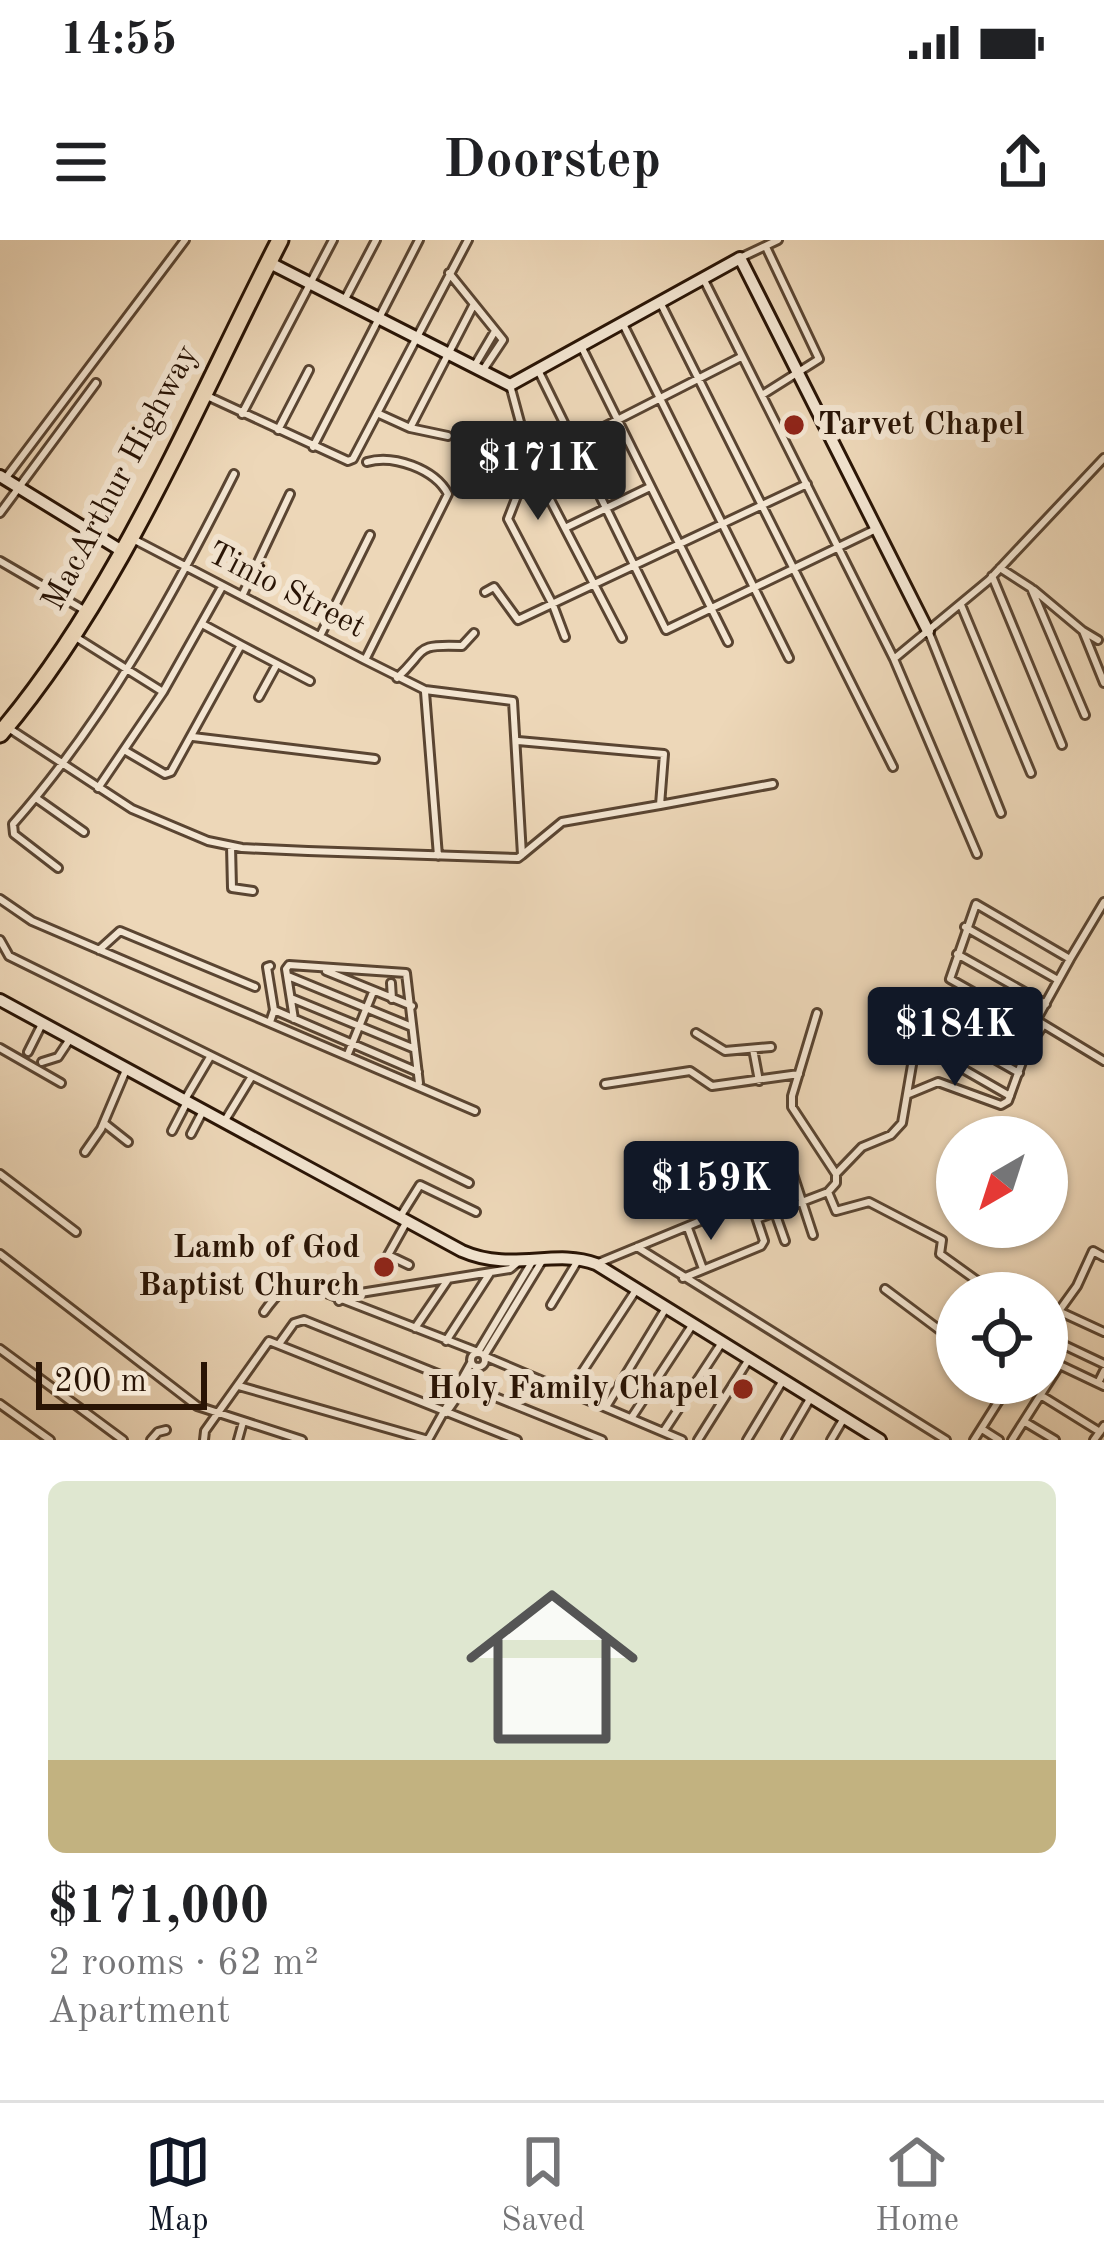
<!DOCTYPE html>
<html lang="en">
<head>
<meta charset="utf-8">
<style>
  body { margin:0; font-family:"Old Standard TT",serif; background:#f6f6f6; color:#202124; height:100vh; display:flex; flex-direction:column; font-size:45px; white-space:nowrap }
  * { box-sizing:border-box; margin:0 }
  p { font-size:39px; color:#757577 }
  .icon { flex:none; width:66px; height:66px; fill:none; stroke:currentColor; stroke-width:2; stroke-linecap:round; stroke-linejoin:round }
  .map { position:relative; height:1200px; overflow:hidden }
  .drawer { display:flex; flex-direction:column; background:#fff; flex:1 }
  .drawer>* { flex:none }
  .needle { width:78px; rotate:219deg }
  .fabs { position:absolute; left:936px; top:876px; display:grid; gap:24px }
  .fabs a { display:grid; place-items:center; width:132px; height:132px; border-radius:50%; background:#fff; box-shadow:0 3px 9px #0004; font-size:60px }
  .scale { position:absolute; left:36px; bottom:30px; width:171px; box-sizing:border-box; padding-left:12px; border:6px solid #291405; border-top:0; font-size:33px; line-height:42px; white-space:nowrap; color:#291405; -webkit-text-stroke:9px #f3e5d1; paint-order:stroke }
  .price { position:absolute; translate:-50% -102px; padding:0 27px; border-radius:12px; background:#111827; color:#fff; font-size:39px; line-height:78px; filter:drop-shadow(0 3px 6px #0008) }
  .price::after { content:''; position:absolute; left:50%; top:72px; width:36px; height:27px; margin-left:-18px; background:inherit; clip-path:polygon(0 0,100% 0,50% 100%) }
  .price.current { background:#222; color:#fff }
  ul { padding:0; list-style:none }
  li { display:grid; align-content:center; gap:24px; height:636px; padding:0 48px }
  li+li { border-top:3px solid #e0e0e0 }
  li span { display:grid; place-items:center; height:372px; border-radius:18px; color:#555 }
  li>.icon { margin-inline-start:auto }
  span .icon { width:216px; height:216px; fill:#fffc; stroke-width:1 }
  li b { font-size:51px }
  .status { display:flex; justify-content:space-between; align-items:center; height:84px; padding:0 60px; background:#fff; direction:ltr }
  .status svg { height:33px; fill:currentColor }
  header { display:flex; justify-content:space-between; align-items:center; height:156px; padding:0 48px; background:#fff; font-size:54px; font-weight:800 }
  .tab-bar { display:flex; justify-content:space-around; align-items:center; height:168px; border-top:3px solid #e0e0e0; background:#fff; font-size:33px; color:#757577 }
  .tab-bar a { display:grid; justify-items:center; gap:6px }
  .tab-bar .current { color:#111827 }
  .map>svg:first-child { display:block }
</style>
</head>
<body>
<div class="status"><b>14:55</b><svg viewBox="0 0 49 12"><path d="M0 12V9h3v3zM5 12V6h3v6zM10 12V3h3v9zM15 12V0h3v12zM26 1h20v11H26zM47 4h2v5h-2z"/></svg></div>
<header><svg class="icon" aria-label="menu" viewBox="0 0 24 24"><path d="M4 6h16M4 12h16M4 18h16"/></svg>Doorstep<svg class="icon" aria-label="share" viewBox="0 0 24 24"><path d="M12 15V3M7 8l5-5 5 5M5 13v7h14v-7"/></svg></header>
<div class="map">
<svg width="1104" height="1200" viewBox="0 0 1104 1200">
  <rect width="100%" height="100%" fill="#edd7b8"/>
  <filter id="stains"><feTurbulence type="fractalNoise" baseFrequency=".00167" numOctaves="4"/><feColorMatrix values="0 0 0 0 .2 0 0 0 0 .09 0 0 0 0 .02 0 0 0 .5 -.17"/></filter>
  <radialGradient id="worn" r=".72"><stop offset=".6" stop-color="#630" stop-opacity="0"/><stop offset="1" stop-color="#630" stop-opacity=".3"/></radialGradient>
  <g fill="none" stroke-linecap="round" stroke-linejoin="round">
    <defs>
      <path id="street" d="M740,18L778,0
        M449,33L503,100L483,130
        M704,40L894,419L977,614
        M345,59L376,0
        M661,64L893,527
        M623,84L789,418
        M582,108L728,402
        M475,125L495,91
        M538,130L666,390L876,289
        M510,145L531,223L622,398
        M205,155L348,221L353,219L468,0
        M762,155L819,119L766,7
        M377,173L410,188L448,196
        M242,174L333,0
        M410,188L474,64
        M278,190L309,130
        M313,207L419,0
        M5,239L185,0
        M0,273L96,143
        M565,288L650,247
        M133,299L365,420L448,254C435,229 393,214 367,222
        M0,321L84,370
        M1000,328L1031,348L1085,475
        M992,336L1062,505
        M1034,350L1083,391L1104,443
        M485,352L494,347L518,380L807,244
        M242,356L290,254
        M961,365L1031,533
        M1083,391L1098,400
        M929,393L1001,573
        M74,396L163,452
        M320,396L370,295
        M565,397L553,365L508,279L529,225L741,117
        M241,405L310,441
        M895,418L989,340L1104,218
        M397,438C428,409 414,404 462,406L474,393
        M425,452L438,616
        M259,457L277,424
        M10,489L132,569L208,601L242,608L308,611L518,618L522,615L513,461L425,450L365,420
        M193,497L375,519
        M518,501L664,514L660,565L562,582L522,615
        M124,510L165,534L171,532L241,405L204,385
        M98,548L163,452L222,347
        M36,558L84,592
        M660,565L773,544
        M231,606L232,648L253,651
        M58,628L14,594L13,584C105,480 172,357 234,234
        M0,659L32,681L475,871
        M976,664L1070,719L1033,786L950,739Z
        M965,687L1058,740
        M0,700L9,716L469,943
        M99,710L120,691L255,747
        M957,714L1046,764
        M1070,719L1104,662
        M270,726L267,727L274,770L270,782
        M326,731L412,766
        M288,736L412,787
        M391,743L392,759
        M291,758L415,809
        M274,770L418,832
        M817,773L792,856V867L836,934
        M294,779L286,729L289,725L406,733L419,843
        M1038,781L1104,821
        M931,783L1019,833
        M696,793L725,811L771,807
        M923,806L1010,856
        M0,808L61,843
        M753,809L759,841
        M1026,811L1042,787
        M28,812L42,784
        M348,814L373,752
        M42,822L58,817L70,799
        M605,844L690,831L712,846L799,834
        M184,861L210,817
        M224,882L252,836
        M104,883L128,902
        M172,891L187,862
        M191,894L203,871
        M85,912L101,889L126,830
        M792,931L813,995
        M0,934L76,992
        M766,947L785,1001
        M828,952L836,971L869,962L942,1000L940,1014L994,1053
        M400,977L420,945L476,972
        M757,979L828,952L836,943V934L862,907L891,895L902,883L913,819L923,806L939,765L1026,811L1008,861L1001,865L938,842L909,854
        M407,981L388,1015L409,1025
        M688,988L703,1029
        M637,1007L946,1200
        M0,1014L197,1166L302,1200
        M542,1021L484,1116L682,1200
        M596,1024L744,963L752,965L764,1001L761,1006L683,1038
        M885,1049L957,1103
        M339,1061L348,1055L510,1029L516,1024
        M551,1065L577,1022
        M1059,1071L1077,1046L1093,1011L1104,1017
        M264,1072C276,1055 285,1043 308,1046L478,1112L532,1022
        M1047,1077L1054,1069L1104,1092
        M415,1088L447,1041
        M1047,1097L1104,1124
        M446,1101L490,1033
        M279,1104L294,1083L304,1080L602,1200
        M0,1109L123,1200
        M471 1120a7 7 0 1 1 14 0a7 7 0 1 1-14 0Z
        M1047,1119L1104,1146
        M1098,1143L1104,1131
        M239,1146L428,1200L471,1123
        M569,1152L636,1050
        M1042,1156L1100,1192
        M0,1164L50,1200
        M606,1167L666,1068
        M446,1173L478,1127
        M632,1177L693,1084
        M1025,1182L1055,1200
        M982,1189L999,1200
        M664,1191L721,1104
        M151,1200L158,1192L166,1190
        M204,1200L205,1191L269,1101L517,1200
        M238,1200L243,1182
        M698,1200L749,1119
        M747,1200L782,1142
        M786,1200L811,1157
        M831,1200L844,1178
        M974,1200L1010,1143
        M1012,1200L1059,1126
        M1094,1200L1104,1186"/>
      <path id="secondary" d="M268,22L510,145L740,18L928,391
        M0,236L122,311
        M0,760L462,1011C512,1033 555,1008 596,1024L880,1200"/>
      <path id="highway" d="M0,494C119,354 196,163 280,0"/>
    </defs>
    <!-- street casing -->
    <use href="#street" stroke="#5a4532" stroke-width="12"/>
    <!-- secondary casing -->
    <use href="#secondary" stroke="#291405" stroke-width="16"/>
    <!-- highway casing -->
    <use href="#highway" stroke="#291405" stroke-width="21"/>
    <!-- street -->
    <use href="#street" stroke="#f3e5d1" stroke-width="6"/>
    <!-- secondary -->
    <use href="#secondary" stroke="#f3e5d1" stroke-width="10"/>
    <!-- highway -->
    <use href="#highway" stroke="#edd7b8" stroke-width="15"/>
  </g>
  <!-- markers -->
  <g fill="#8f2418" stroke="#f3e5d1" stroke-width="4.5">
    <circle cx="794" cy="185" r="12"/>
    <circle cx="384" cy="1027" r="12"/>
    <circle cx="743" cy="1149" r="12"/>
  </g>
  <g text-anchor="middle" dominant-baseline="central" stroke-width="12" stroke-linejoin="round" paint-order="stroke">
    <!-- poi labels -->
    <g font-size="33" font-weight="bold" fill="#291405" stroke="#f3e5d1" text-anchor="end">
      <text x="818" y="185" text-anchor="start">Tarvet Chapel</text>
      <text x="360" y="1008">Lamb of God<tspan x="360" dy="38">Baptist Church</tspan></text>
      <text x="719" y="1149">Holy Family Chapel</text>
    </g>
    <!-- street labels -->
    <g font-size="33" fill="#291405" stroke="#f3e5d1">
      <text transform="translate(121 238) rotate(-62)">MacArthur Highway</text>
      <text transform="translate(286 351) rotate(27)">Tinio Street</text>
    </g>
  </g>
  <rect width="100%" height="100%" filter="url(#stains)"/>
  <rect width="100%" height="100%" fill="url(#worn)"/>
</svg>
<div class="fabs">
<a><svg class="needle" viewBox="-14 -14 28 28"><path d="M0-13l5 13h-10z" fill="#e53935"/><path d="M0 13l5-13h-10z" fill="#757577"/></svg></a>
<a><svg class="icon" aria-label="locate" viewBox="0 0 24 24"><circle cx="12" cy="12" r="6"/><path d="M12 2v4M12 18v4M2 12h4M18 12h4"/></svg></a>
</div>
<div class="scale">200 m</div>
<b class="price current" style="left:538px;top:283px">$171K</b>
<b class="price" style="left:955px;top:849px">$184K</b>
<b class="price" style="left:711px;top:1003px">$159K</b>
</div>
<section class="drawer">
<ul>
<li><span style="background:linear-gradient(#dfe7d0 75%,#c2b280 0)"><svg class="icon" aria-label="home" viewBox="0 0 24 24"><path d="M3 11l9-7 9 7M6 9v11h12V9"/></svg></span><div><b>$171,000</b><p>2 rooms · 62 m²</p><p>Apartment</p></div></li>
</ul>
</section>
<nav class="tab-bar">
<a class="current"><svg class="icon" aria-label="map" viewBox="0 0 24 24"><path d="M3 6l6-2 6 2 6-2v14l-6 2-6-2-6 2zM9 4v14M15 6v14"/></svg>Map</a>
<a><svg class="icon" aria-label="saved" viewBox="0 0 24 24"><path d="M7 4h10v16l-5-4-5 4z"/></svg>Saved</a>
<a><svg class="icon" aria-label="home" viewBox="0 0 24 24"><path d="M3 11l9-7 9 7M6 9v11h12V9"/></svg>Home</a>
</nav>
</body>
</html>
